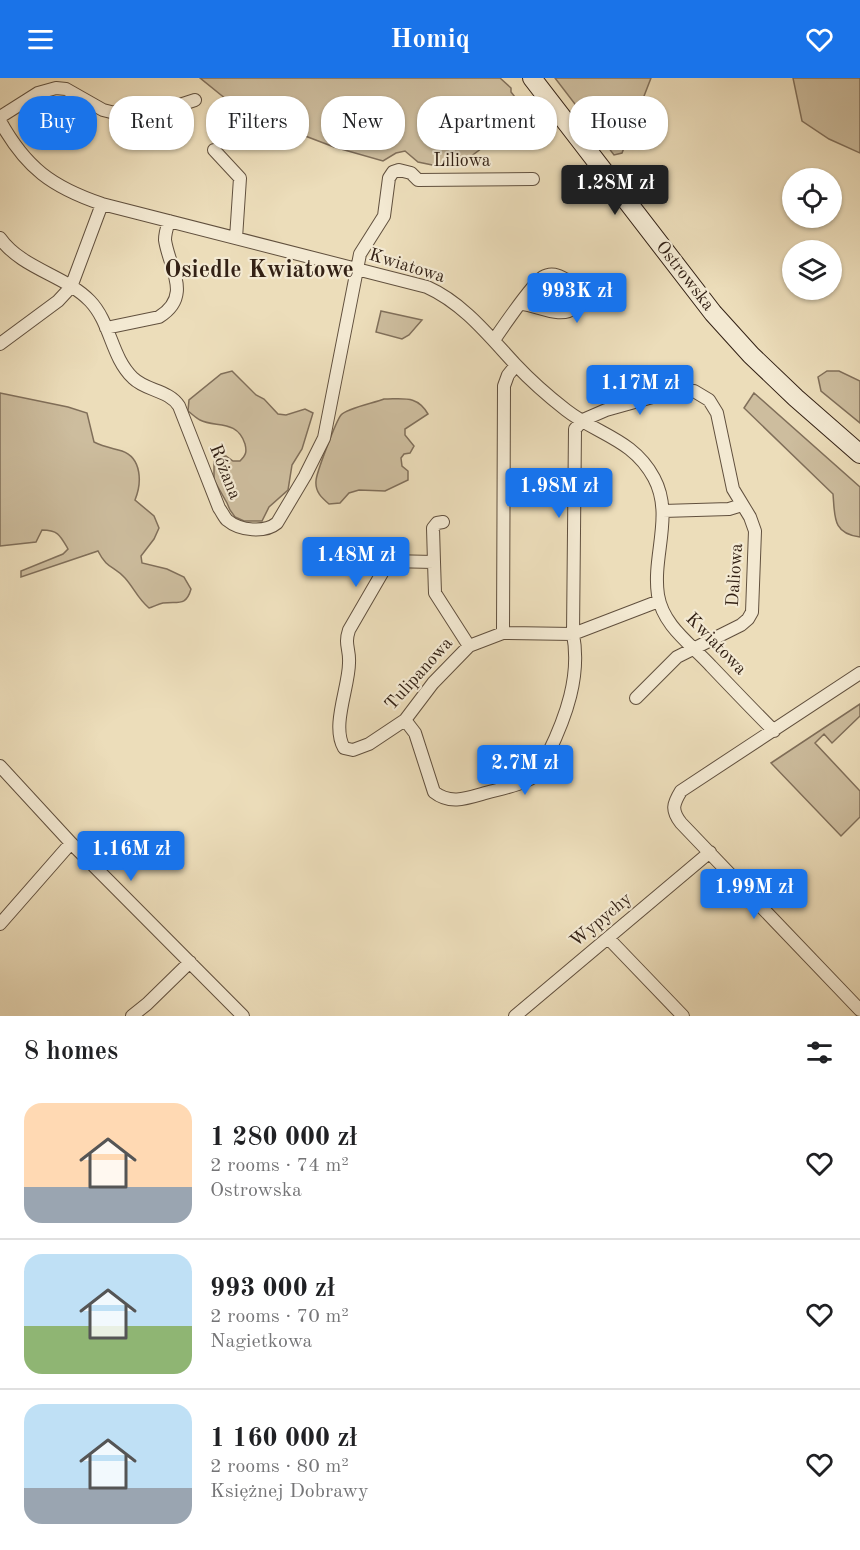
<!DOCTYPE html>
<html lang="en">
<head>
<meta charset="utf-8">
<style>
  body { margin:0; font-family:"Old Standard TT",serif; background:#f6f6f6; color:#202124; height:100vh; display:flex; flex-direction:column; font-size:22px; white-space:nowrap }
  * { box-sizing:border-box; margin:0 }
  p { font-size:20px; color:#757577 }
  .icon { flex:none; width:33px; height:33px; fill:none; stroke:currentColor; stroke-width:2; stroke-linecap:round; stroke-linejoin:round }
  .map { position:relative; height:938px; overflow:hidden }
  .sheet { display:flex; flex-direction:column; background:#fff; flex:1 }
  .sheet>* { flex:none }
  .top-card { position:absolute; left:18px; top:18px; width:825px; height:54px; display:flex; gap:12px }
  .tools { position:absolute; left:782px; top:90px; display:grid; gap:12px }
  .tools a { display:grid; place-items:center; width:60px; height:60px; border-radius:50%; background:#fff; box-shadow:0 2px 4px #0004; font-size:30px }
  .price { position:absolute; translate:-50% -51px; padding:0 14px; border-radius:6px; background:#1a73e8; color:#fff; font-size:20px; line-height:39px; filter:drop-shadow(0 2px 3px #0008) }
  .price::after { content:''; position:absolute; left:50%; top:36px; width:18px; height:14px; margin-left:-9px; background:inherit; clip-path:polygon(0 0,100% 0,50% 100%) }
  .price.on { background:#222; color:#fff }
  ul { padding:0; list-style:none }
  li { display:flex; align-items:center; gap:18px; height:150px; padding:0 24px }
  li+li { border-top:2px solid #e0e0e0 }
  li span { display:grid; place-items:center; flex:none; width:168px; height:120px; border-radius:18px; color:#555 }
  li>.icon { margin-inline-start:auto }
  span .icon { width:72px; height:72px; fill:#fffc; stroke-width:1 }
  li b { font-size:26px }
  h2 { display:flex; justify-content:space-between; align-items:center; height:72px; padding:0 24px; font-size:26px }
  .chip { padding:0 21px; border-radius:24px; background:#fff; box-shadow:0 2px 4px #0004; font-size:21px; line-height:54px }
  .chip.on { background:#1a73e8; color:#fff }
  header { display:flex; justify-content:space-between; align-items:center; height:78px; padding:0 24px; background:#1a73e8; color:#fff; font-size:27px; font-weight:800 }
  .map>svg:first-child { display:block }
</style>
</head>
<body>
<header><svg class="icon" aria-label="menu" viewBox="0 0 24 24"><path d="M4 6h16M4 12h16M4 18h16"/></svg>Homiq<svg class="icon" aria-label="heart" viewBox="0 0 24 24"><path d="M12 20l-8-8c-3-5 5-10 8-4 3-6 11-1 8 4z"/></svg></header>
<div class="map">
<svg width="860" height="938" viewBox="0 0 860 938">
  <rect width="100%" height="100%" fill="#ecddba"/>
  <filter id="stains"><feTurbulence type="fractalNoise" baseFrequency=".00333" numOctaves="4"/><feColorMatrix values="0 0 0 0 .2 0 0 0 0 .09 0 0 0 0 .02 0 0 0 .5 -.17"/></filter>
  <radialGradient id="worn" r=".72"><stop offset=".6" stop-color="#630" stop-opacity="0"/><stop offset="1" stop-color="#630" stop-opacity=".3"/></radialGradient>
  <!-- green -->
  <path fill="#cdbd9e" stroke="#806f5a" stroke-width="1.5" d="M200,0H500L511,10V14L522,28L506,52L458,88H437L418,84L405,73L396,75L383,83L334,69L300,56L292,51H282L273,44H262L237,30Z
    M555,0H651L622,75L614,77Z
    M793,0H860V75L829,61L802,43Z
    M381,233L422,242L409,257L402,261L376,254Z
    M232,293L256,317L264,321L278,336L286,337L305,331L313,335L302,371L292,387L288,412L269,429L262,443H244L235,439L230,432L227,425L214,402V384L218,379L226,378L233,383H240C246,377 247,374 245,366C237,341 215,350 200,342C196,340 192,336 188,333L189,322L221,296Z
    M827,293H839L860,303V345L821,313L818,299Z
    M0,315L68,329L87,335L94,364C104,369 112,370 122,373C142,380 142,405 135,422L154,438L159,450L154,461L141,478L142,485L167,491L184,499L191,511C186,529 178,523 163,525C158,526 153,529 149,530C138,521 134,510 125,500C114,488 107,491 98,473L21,499V493L63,476L68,471C60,457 58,452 42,452L36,464L0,468Z
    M754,315L860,409V459C832,456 835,438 833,416L744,330Z
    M384,321C404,321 417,317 428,336L405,351V357L414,368L410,375L404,376L401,380L402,388L408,393V402L385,413L359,412L349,415L340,425L329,426C322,420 315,414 316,403C316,396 336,343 341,337C347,330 374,325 384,321Z
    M860,626V638L832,665L824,656L815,665L860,713V739L841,758L771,685Z"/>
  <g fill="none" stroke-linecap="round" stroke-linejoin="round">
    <defs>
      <path id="minor" d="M0,39L38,15L56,10L66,11L103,32L111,34L155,35L195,22
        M0,43C26,90 52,109 102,126L427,209C463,225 489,258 515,286C531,303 548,318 566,332C598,357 633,361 654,400C674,437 652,478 658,517C663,548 691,566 711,588C732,610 753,632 774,653
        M214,72L240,100L236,160
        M0,160C22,191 65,197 90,223C111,245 111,279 133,300C146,313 169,312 179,328L219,430C222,434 224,439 227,442C240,453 265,455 277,445L305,398L324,360L360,176L384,138L389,100L393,94L399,92L411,95L418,102L533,101
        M106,250L159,239C193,218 169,190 165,162C165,155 167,149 169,143
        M494,262C503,249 532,206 543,199C551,194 558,197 565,201C571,204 576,206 578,213L575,229C561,242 538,227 521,226
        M0,266L58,223L71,209L102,126
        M663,433L729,431L742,427
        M434,484L433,450L437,445L443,444
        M503,555L504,308L508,297L516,287
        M469,568L435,515L434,484L389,483L349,552C344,567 350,571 349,585C349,609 331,648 344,670L353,672L369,666L405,642L433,605L469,568L503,555L573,556L659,523
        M860,595L681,713C673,726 671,732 681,745L860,932
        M405,642L415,655L434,714C449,726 465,721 482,716C499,711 524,707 538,696C543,691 545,682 548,676C566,639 581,598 573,556L575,351L583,342L606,332L674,313H694L709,322L717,335L733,411L750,439L755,453L752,534L748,541L741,547L677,579L636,620
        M0,688L71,765L243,938
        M0,846L71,765
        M608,860L683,938
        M132,938L147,926L190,884
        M515,938L710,774"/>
      <path id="secondary" d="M532,0L713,235L751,277L796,320L860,376"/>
    </defs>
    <!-- minor casing -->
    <use href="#minor" stroke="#61503e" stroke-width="14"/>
    <!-- secondary casing -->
    <use href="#secondary" stroke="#332115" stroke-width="20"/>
    <!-- minor -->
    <use href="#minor" stroke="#f3e9d2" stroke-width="12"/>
    <!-- secondary -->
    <use href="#secondary" stroke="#f3e9d2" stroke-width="18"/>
  </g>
  <g text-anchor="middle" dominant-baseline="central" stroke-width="4.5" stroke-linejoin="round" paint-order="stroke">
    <!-- street labels -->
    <g font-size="18" fill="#332115" stroke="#f3e9d2">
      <text x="462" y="83">Liliowa</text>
      <text transform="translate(407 188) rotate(17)">Kwiatowa</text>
      <text transform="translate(685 198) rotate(52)">Ostrowska</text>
      <text transform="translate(225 394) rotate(68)">Różana</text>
      <text transform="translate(735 497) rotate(-86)">Daliowa</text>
      <text transform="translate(716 566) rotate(46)">Kwiatowa</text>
      <text transform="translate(419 596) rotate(-48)">Tulipanowa</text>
      <text transform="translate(601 842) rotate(-40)">Wypychy</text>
    </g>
    <!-- district labels -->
    <g font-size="24" font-weight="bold" fill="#332115" stroke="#f3e9d2">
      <text x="259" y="193">Osiedle Kwiatowe</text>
    </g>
  </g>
  <rect width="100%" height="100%" filter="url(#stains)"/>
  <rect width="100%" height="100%" fill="url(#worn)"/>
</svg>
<div class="tools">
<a><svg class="icon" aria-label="locate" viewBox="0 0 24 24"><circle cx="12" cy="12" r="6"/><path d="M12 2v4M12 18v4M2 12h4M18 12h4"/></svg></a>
<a><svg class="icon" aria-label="layers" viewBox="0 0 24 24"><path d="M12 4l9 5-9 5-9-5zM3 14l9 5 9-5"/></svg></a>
</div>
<b class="price on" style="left:615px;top:138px">1.28M zł</b>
<b class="price" style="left:577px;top:246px">993K zł</b>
<b class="price" style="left:640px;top:338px">1.17M zł</b>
<b class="price" style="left:559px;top:441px">1.98M zł</b>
<b class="price" style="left:356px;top:510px">1.48M zł</b>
<b class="price" style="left:525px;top:718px">2.7M zł</b>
<b class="price" style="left:131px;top:804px">1.16M zł</b>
<b class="price" style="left:754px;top:842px">1.99M zł</b>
<div class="top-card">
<a class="chip on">Buy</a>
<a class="chip">Rent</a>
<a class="chip">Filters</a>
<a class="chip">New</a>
<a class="chip">Apartment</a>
<a class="chip">House</a>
</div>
</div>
<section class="sheet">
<h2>8 homes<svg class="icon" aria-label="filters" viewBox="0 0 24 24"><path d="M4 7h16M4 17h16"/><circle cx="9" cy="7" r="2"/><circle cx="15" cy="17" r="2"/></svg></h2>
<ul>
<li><span style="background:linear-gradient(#ffd9b3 70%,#9aa5b1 0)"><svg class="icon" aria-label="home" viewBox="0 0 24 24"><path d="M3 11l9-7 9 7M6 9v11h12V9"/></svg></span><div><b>1 280 000 zł</b><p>2 rooms · 74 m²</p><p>Ostrowska</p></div><svg class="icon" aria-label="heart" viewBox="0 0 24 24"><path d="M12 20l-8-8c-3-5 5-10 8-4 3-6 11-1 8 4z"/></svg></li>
<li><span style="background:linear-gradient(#bfe0f5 60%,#8fb573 0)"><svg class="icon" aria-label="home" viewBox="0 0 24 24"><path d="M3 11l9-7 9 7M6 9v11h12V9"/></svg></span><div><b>993 000 zł</b><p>2 rooms · 70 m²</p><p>Nagietkowa</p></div><svg class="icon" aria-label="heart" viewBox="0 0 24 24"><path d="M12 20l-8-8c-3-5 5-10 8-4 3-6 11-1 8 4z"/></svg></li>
<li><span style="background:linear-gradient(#bfe0f5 70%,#9aa5b1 0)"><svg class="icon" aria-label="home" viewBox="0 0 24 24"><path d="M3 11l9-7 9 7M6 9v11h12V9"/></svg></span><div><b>1 160 000 zł</b><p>2 rooms · 80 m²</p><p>Księżnej Dobrawy</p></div><svg class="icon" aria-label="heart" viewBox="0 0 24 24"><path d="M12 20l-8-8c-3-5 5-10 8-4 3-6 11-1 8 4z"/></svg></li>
</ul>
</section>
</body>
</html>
